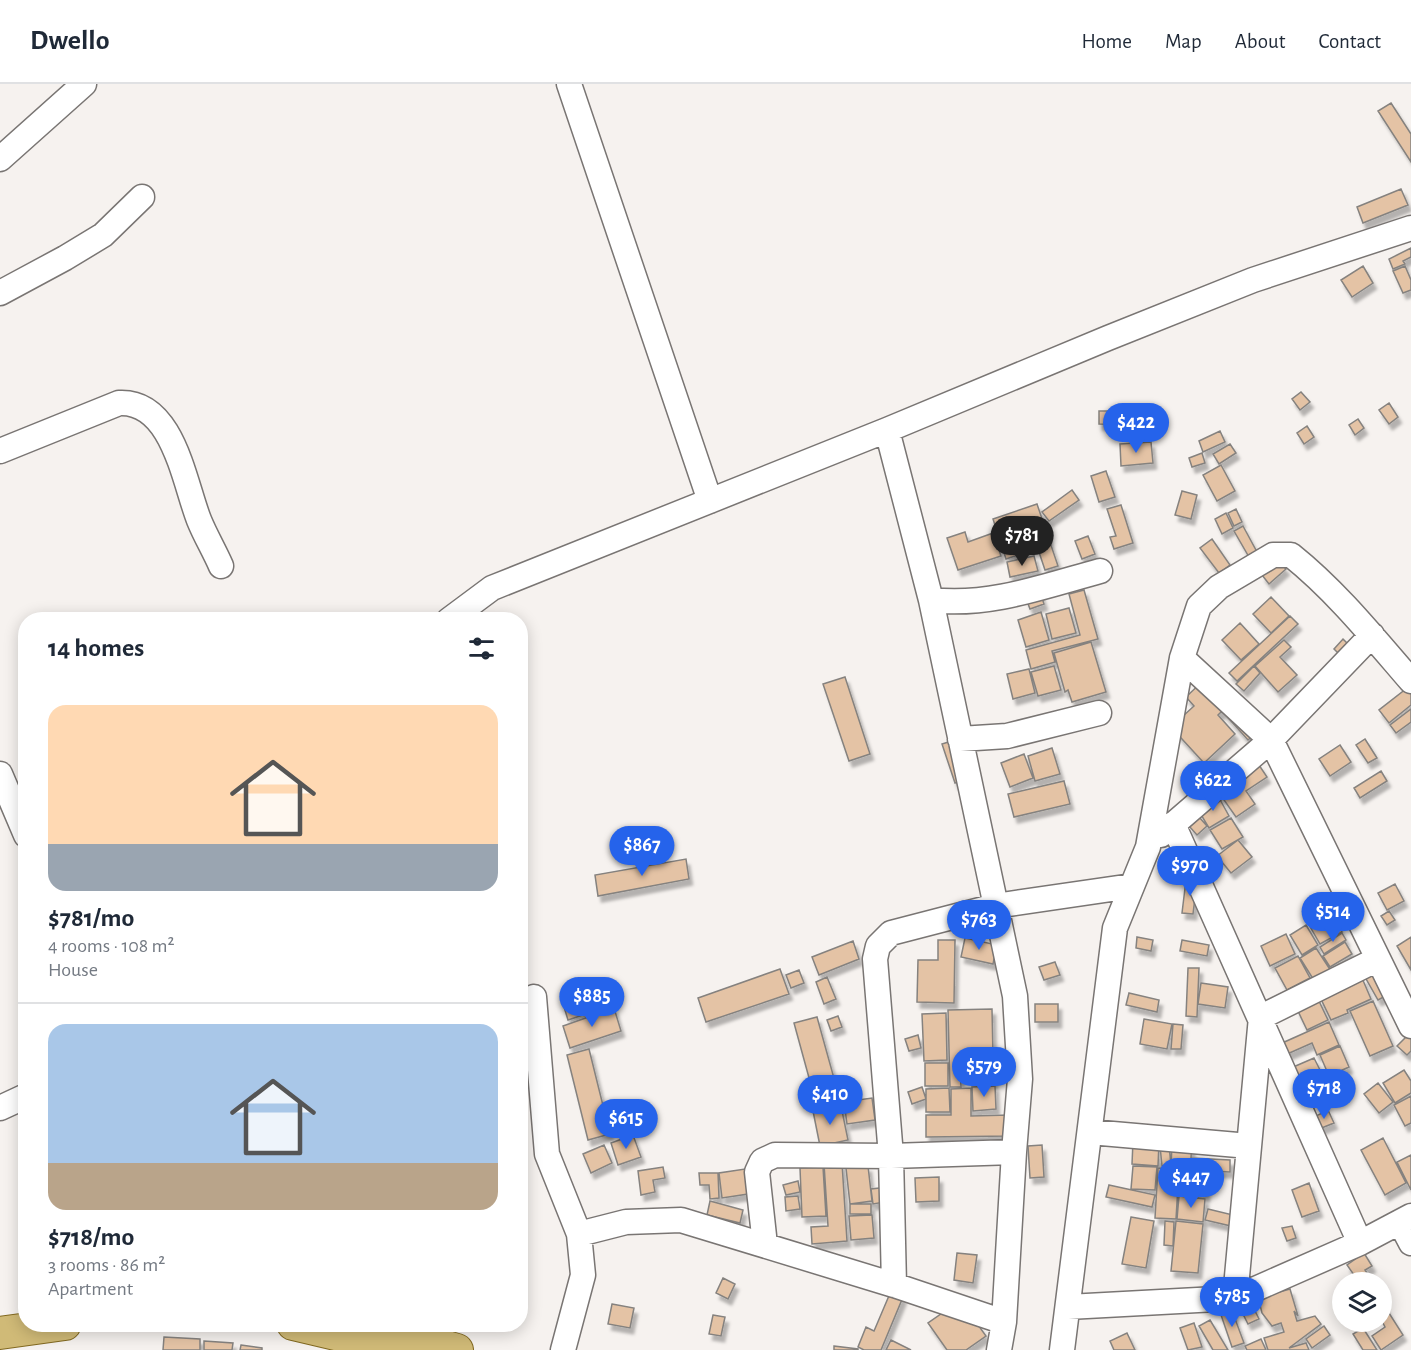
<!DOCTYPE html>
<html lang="en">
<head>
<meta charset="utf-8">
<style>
  body { margin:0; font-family:"Alegreya Sans",sans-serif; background:#f6f6f7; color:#1f2937; height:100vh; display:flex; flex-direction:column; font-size:22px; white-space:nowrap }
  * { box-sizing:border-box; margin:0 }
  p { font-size:20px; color:#747a83 }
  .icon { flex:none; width:33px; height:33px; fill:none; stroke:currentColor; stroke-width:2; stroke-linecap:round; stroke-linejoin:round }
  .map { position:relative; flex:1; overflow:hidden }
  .drawer { position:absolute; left:18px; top:528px; width:510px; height:720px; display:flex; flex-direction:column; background:#fff; border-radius:24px; box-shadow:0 3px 15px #0003 }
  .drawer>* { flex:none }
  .tools { position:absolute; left:1332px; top:1188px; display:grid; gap:12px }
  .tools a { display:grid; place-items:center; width:60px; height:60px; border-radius:50%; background:#fff; box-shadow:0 3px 15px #0003; font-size:30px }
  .price { position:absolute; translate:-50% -51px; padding:0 14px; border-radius:21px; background:#2563eb; color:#fff; font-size:20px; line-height:39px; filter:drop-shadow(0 2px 3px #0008) }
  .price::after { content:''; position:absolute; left:50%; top:36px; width:18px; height:14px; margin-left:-9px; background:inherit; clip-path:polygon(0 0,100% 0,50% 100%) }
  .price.active { background:#222; color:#fff }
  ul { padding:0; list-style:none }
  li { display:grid; align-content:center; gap:12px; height:318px; padding:0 30px }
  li+li { border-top:2px solid #e0e1e3 }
  li span { display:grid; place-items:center; height:186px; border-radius:18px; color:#555 }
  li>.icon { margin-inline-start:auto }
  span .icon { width:108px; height:108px; fill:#fffc; stroke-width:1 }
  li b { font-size:26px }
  h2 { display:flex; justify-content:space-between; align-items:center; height:72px; padding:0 30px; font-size:26px }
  header { display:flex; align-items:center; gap:36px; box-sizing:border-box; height:84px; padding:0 30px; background:#fff; border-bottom:2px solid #e0e1e3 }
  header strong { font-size:28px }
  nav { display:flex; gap:33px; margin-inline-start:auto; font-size:21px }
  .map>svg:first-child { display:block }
</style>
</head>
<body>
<header>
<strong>Dwello</strong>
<nav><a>Home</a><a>Map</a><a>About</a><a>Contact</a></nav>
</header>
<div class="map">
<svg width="1411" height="1266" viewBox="0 0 1411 1266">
  <defs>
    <filter id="shadow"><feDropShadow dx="3.5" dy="6" stdDeviation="1.5" flood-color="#0004"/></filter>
  </defs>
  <rect width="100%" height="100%" fill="#f6f2ef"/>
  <!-- building -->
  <path fill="#e4c3a5" stroke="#85827f" stroke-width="1.5" filter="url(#shadow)" d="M1391,19L1411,50V78L1378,27Z
    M1401,105L1408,121L1363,139L1357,123Z
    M1411,164V173L1403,177L1405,180L1393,185L1389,175Z
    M1363,182L1373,199L1352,213L1341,196Z
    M1405,182L1411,196V206L1403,209L1393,187Z
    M1301,308L1310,318L1300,326L1292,315Z
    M1389,319L1398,333L1389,340L1379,326Z
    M1099,327H1139V341L1099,340Z
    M1358,335L1364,344L1355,351L1349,341Z
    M1307,342L1314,353L1304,360L1297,349Z
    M1220,347L1225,358L1203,368L1199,357Z
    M1151,358L1153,379L1121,382L1120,360Z
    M1230,360L1236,369L1219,380L1213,370Z
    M1202,369L1205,379L1192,383L1189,374Z
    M1221,381L1235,407L1217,417L1203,391Z
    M1106,387L1115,413L1099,418L1091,392Z
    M1072,406L1079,416L1049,437L1042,428Z
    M1182,407L1197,411L1191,435L1175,431Z
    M1037,420L1058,482L1045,486L1033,450L1022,454L1027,468L1006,475L993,435Z
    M1121,421L1133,459L1114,465L1110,453L1116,452L1107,425Z
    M1236,425L1242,438L1234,442L1228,429Z
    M1226,429L1233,444L1222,450L1215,435Z
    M1243,442L1257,468L1249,473L1234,447Z
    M965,448L968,458L993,449L1001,472L958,486L947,454Z
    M1088,452L1095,470L1082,475L1075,457Z
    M1212,455L1230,481L1219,489L1200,464Z
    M1034,472L1038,487L1010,493L1007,478Z
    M1278,477L1286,485L1269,500L1262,491Z
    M1084,506L1098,555L1052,567L1055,578L1031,585L1026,566L1080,551L1069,510Z
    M1040,508L1044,520L1030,525L1025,512Z
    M1271,513L1289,532L1271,549L1253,530Z
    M1069,524L1076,549L1052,555L1046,530Z
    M1041,528L1049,556L1026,563L1018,536Z
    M1290,532L1298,540L1237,597L1229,589Z
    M1240,539L1259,560L1241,576L1222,556Z
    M1343,555L1349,561L1340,571L1334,565Z
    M1284,556L1291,563L1280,573L1297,591L1278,608L1255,582Z
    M1091,558L1106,608L1072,618L1068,606L1065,608L1054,569Z
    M1054,582L1061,606L1038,612L1031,588Z
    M1254,582L1260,589L1244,607L1236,600Z
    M1029,585L1035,609L1013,615L1007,590Z
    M845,593L870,670L849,677L823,600Z
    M1207,593L1258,647L1248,656L1222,627L1218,631L1235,650L1204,679L1171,643L1194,622L1186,613Z
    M1411,601V621L1389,639L1379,626Z
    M1411,625V638L1396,649L1390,641Z
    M958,655L971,694L955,699L942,660Z
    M1365,655L1377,674L1368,679L1356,661Z
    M1340,661L1351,678L1330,692L1319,675Z
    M1052,664L1060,690L1035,697L1028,672Z
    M1024,670L1033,694L1010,703L1001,679Z
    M1259,681L1267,693L1246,707L1255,720L1236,733L1217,706Z
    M1381,687L1387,697L1360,714L1354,704Z
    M1064,697L1070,720L1014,733L1008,710Z
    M1218,712L1229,732L1209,744L1197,724Z
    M1199,733L1207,742L1197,751L1189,742Z
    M1231,734L1243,753L1222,765L1210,746Z
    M1238,756L1252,773L1231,789L1217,772Z
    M686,775L689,795L598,812L595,791Z
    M1186,796L1197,797L1193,830L1182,829Z
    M1395,800L1404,817L1387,826L1378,809Z
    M1330,827L1342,848L1320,860L1308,839Z
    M1389,827L1395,836L1387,841L1381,832Z
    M1306,841L1318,861L1302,871L1290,851Z
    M1342,849L1346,856L1324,870L1320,863Z
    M1286,850L1295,870L1270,882L1261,862Z
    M1137,853L1153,856L1151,867L1136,864Z
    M1411,853V886L1397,862Z
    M965,854L997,861L993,880L961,873Z
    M938,856H955L954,919L917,918L918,876H938Z
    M1182,856L1209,861L1207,872L1180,867Z
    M853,857L859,875L819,891L812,873Z
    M1345,858L1352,870L1330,883L1323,872Z
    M1316,864L1331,887L1315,898L1300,874Z
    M1298,872L1310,894L1287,906L1275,884Z
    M1055,878L1060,891L1044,896L1039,883Z
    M1188,884H1199L1197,933L1186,932Z
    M780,885L789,910L706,938L698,914Z
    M799,886L804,899L791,904L786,891Z
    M1377,886L1391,909L1378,916L1365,893Z
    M827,893L836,915L824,920L816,898Z
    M1362,894L1371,915L1347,926L1348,929L1331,936L1320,913Z
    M1201,899L1228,903L1225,924L1198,920Z
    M579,907L586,930L568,936L561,913Z
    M1129,909L1159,916L1157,928L1126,921Z
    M1318,915L1328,936L1307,946L1297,925Z
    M1373,917L1393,962L1370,972L1350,927Z
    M1035,920H1058V938H1035Z
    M614,924L621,947L570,964L563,942Z
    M992,925L993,973L969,974L970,987H960L961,1003H950L948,926Z
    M946,929L947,976L924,977L922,930Z
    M838,932L842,943L831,947L827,936Z
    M817,933L840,1016L817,1023L794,939Z
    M1144,935L1172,940L1167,965L1140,960Z
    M1329,938L1339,961L1317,971L1312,959L1285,971L1280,960Z
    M1173,940L1183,941L1181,965H1171Z
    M918,951L921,964L909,967L905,955Z
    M1408,951L1411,954V967L1407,971L1397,962Z
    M1340,962L1349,983L1329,992L1320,971Z
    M589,965L610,1050L588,1056L567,971Z
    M1314,974L1321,988L1297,998L1291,984Z
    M992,975L994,999L971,1000L970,977Z
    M925,979H948V1002H925Z
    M1404,986L1411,997V1009L1395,1019L1383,999Z
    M1378,999L1393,1018L1379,1029L1364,1010Z
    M995,1002L996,1025L973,1027L972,1003Z
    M922,1003L926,1015L912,1020L908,1008Z
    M949,1004L950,1028H926V1005Z
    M971,1004V1032L1010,1031L1011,1052L926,1053V1031H951V1005Z
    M1411,1012V1039L1405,1042L1394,1021Z
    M872,1014L875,1036L847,1040L844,1018Z
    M841,1022L848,1056L820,1062L813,1027Z
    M1328,1026L1334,1039L1319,1045L1314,1033Z
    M633,1051L641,1073L618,1081L611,1059Z
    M1383,1054L1406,1099L1385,1111L1361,1066Z
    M1133,1057L1159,1058L1158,1082L1132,1080Z
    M1172,1058L1192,1059L1191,1074L1230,1076V1088L1171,1085Z
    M604,1061L612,1079L591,1089L583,1070Z
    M1042,1061L1044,1093L1030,1094L1028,1062Z
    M1169,1061L1171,1081L1162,1082L1160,1062Z
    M1411,1071V1106L1397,1078Z
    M842,1079L847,1157L812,1160L811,1143L828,1142L824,1080Z
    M868,1082L872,1117L850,1120L846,1084Z
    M1133,1082L1157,1083L1155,1106L1131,1105Z
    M663,1083L665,1094L653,1096L655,1108L641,1111L638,1087Z
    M823,1083L826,1132L802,1133L800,1084Z
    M1158,1084L1179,1085L1176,1135L1155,1134Z
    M745,1085L748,1110L722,1114L719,1089Z
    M1181,1087L1207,1089L1206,1112L1180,1111Z
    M699,1089H718L719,1114L710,1115L709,1101H700Z
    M939,1093V1117L916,1118L915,1094Z
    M798,1097L800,1108L786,1111L783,1101Z
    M1309,1099L1319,1127L1302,1133L1292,1106Z
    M1109,1101L1155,1111L1152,1123L1106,1113Z
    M888,1103L891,1117L873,1120L871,1105Z
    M798,1112L800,1125L786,1127L785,1113Z
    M1179,1112L1205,1115L1203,1138L1177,1135Z
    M710,1117L743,1126L740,1139L707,1131Z
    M850,1120H871V1130H850Z
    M1208,1125L1233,1131L1231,1142L1205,1136Z
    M872,1131L874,1154L851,1156L849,1132Z
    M1131,1133L1154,1137L1146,1184L1122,1180Z
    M1165,1137L1174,1138L1173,1162L1164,1161Z
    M1176,1137L1203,1140L1198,1189L1171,1187Z
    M1292,1142L1296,1154L1287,1157L1282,1144Z
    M957,1169L977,1171L973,1199L954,1196Z
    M1364,1169L1372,1182L1365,1186L1373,1198H1359L1347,1181Z
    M723,1194L735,1200L728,1215L716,1209Z
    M1290,1205L1298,1232L1294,1227L1297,1237L1315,1232L1321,1240L1289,1264L1306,1259L1309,1266H1268L1264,1254L1284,1248L1281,1239L1272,1242L1262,1229L1259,1217L1265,1212Z
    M891,1207L903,1213L881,1266H864L858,1263L866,1243L874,1247Z
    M1342,1215V1232L1335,1218Z
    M1250,1217L1259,1235L1248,1240L1239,1222Z
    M1382,1218L1403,1251L1381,1266L1372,1252L1385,1243L1382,1237Z
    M612,1220L634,1224L630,1244L608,1240Z
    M951,1223L966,1224L986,1252L966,1266H947L928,1239Z
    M1231,1224L1244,1259L1232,1263L1220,1228Z
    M713,1231L725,1233L721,1252L709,1250Z
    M1210,1236L1228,1266H1213L1199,1242Z
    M1194,1239L1202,1263L1188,1266L1180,1244Z
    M1324,1242L1330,1251L1312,1264L1306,1255Z
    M1363,1244L1377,1266H1363L1353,1250Z
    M1127,1249L1135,1266H1114L1110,1257Z
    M164,1253L200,1255V1266H163Z
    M1261,1255L1266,1266H1247L1245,1262Z
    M891,1256L911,1266H886Z
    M204,1257L233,1259L232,1266H204Z
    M241,1261L262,1264V1266H240Z
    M834,1262L858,1265V1266H834Z"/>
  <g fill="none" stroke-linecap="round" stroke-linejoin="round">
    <defs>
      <path id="minor" d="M569,0L710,417
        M0,75L84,0
        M0,209L65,174L103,151L142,113
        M887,346L931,516L1015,912L1020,995L1014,1068L1004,1238L999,1266
        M0,367L119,319C173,316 184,398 199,436C205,451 214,466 221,482
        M931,516C989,523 1045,502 1100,487
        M449,536L492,504L887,346L1108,254L1253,196L1411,144
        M1182,574L1271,656L1411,942
        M960,655L1007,652L1099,629
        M0,690L26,751
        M1173,740L1360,1159
        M1161,751L1271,656L1372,551
        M534,913L547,1070L579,1150L583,1191L563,1266
        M0,1024L26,1012
        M1090,1048L1249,1062
        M1400,1138L1411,1159
        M579,1150L626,1138L681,1136L894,1201L1004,1238
        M765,1161L757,1088L762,1077L775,1071L891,1072L1014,1068
        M894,1201L891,1072L875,875L878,862L891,849L995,822L1132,802
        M1235,1214L1261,933L1378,875
        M1068,1223L1235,1214L1360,1159L1411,1132
        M1062,1266L1115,844L1148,763L1182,574L1199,522L1219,503L1273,471H1291C1336,507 1373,553 1411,597"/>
      <path id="major" d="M293,1240L404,1266
        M383,1245L457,1266
        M0,1249L65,1240"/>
    </defs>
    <!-- minor casing -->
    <use href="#minor" stroke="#797573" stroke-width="27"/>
    <!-- major casing -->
    <use href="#major" stroke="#826920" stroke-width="34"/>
    <!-- minor -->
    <use href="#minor" stroke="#fff" stroke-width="24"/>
    <!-- major -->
    <use href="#major" stroke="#d0ba77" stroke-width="32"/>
  </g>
</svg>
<div class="tools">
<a><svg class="icon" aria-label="layers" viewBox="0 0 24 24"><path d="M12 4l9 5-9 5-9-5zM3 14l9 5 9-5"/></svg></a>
</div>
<b class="price" style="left:1136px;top:370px">$422</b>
<b class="price active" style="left:1022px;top:483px">$781</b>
<b class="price" style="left:1213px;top:728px">$622</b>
<b class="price" style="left:642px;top:793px">$867</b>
<b class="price" style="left:1190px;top:813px">$970</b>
<b class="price" style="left:1333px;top:859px">$514</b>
<b class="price" style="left:979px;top:867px">$763</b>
<b class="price" style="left:592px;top:944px">$885</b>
<b class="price" style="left:984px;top:1014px">$579</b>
<b class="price" style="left:1324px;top:1036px">$718</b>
<b class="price" style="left:830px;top:1042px">$410</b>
<b class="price" style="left:626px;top:1066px">$615</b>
<b class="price" style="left:1191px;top:1125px">$447</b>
<b class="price" style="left:1232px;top:1244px">$785</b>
<section class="drawer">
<h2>14 homes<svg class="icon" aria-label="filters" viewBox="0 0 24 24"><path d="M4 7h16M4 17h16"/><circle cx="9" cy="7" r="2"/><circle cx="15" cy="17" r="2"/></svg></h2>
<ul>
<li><span style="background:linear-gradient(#ffd9b3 75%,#9aa5b1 0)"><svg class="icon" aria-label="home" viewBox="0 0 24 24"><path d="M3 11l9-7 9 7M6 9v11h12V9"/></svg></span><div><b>$781/mo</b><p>4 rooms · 108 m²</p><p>House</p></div></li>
<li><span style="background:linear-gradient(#a9c7e8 75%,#b9a48a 0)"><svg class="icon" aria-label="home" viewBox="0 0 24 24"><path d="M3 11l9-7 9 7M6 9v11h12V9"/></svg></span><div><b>$718/mo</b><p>3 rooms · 86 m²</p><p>Apartment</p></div></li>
</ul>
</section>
</div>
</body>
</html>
